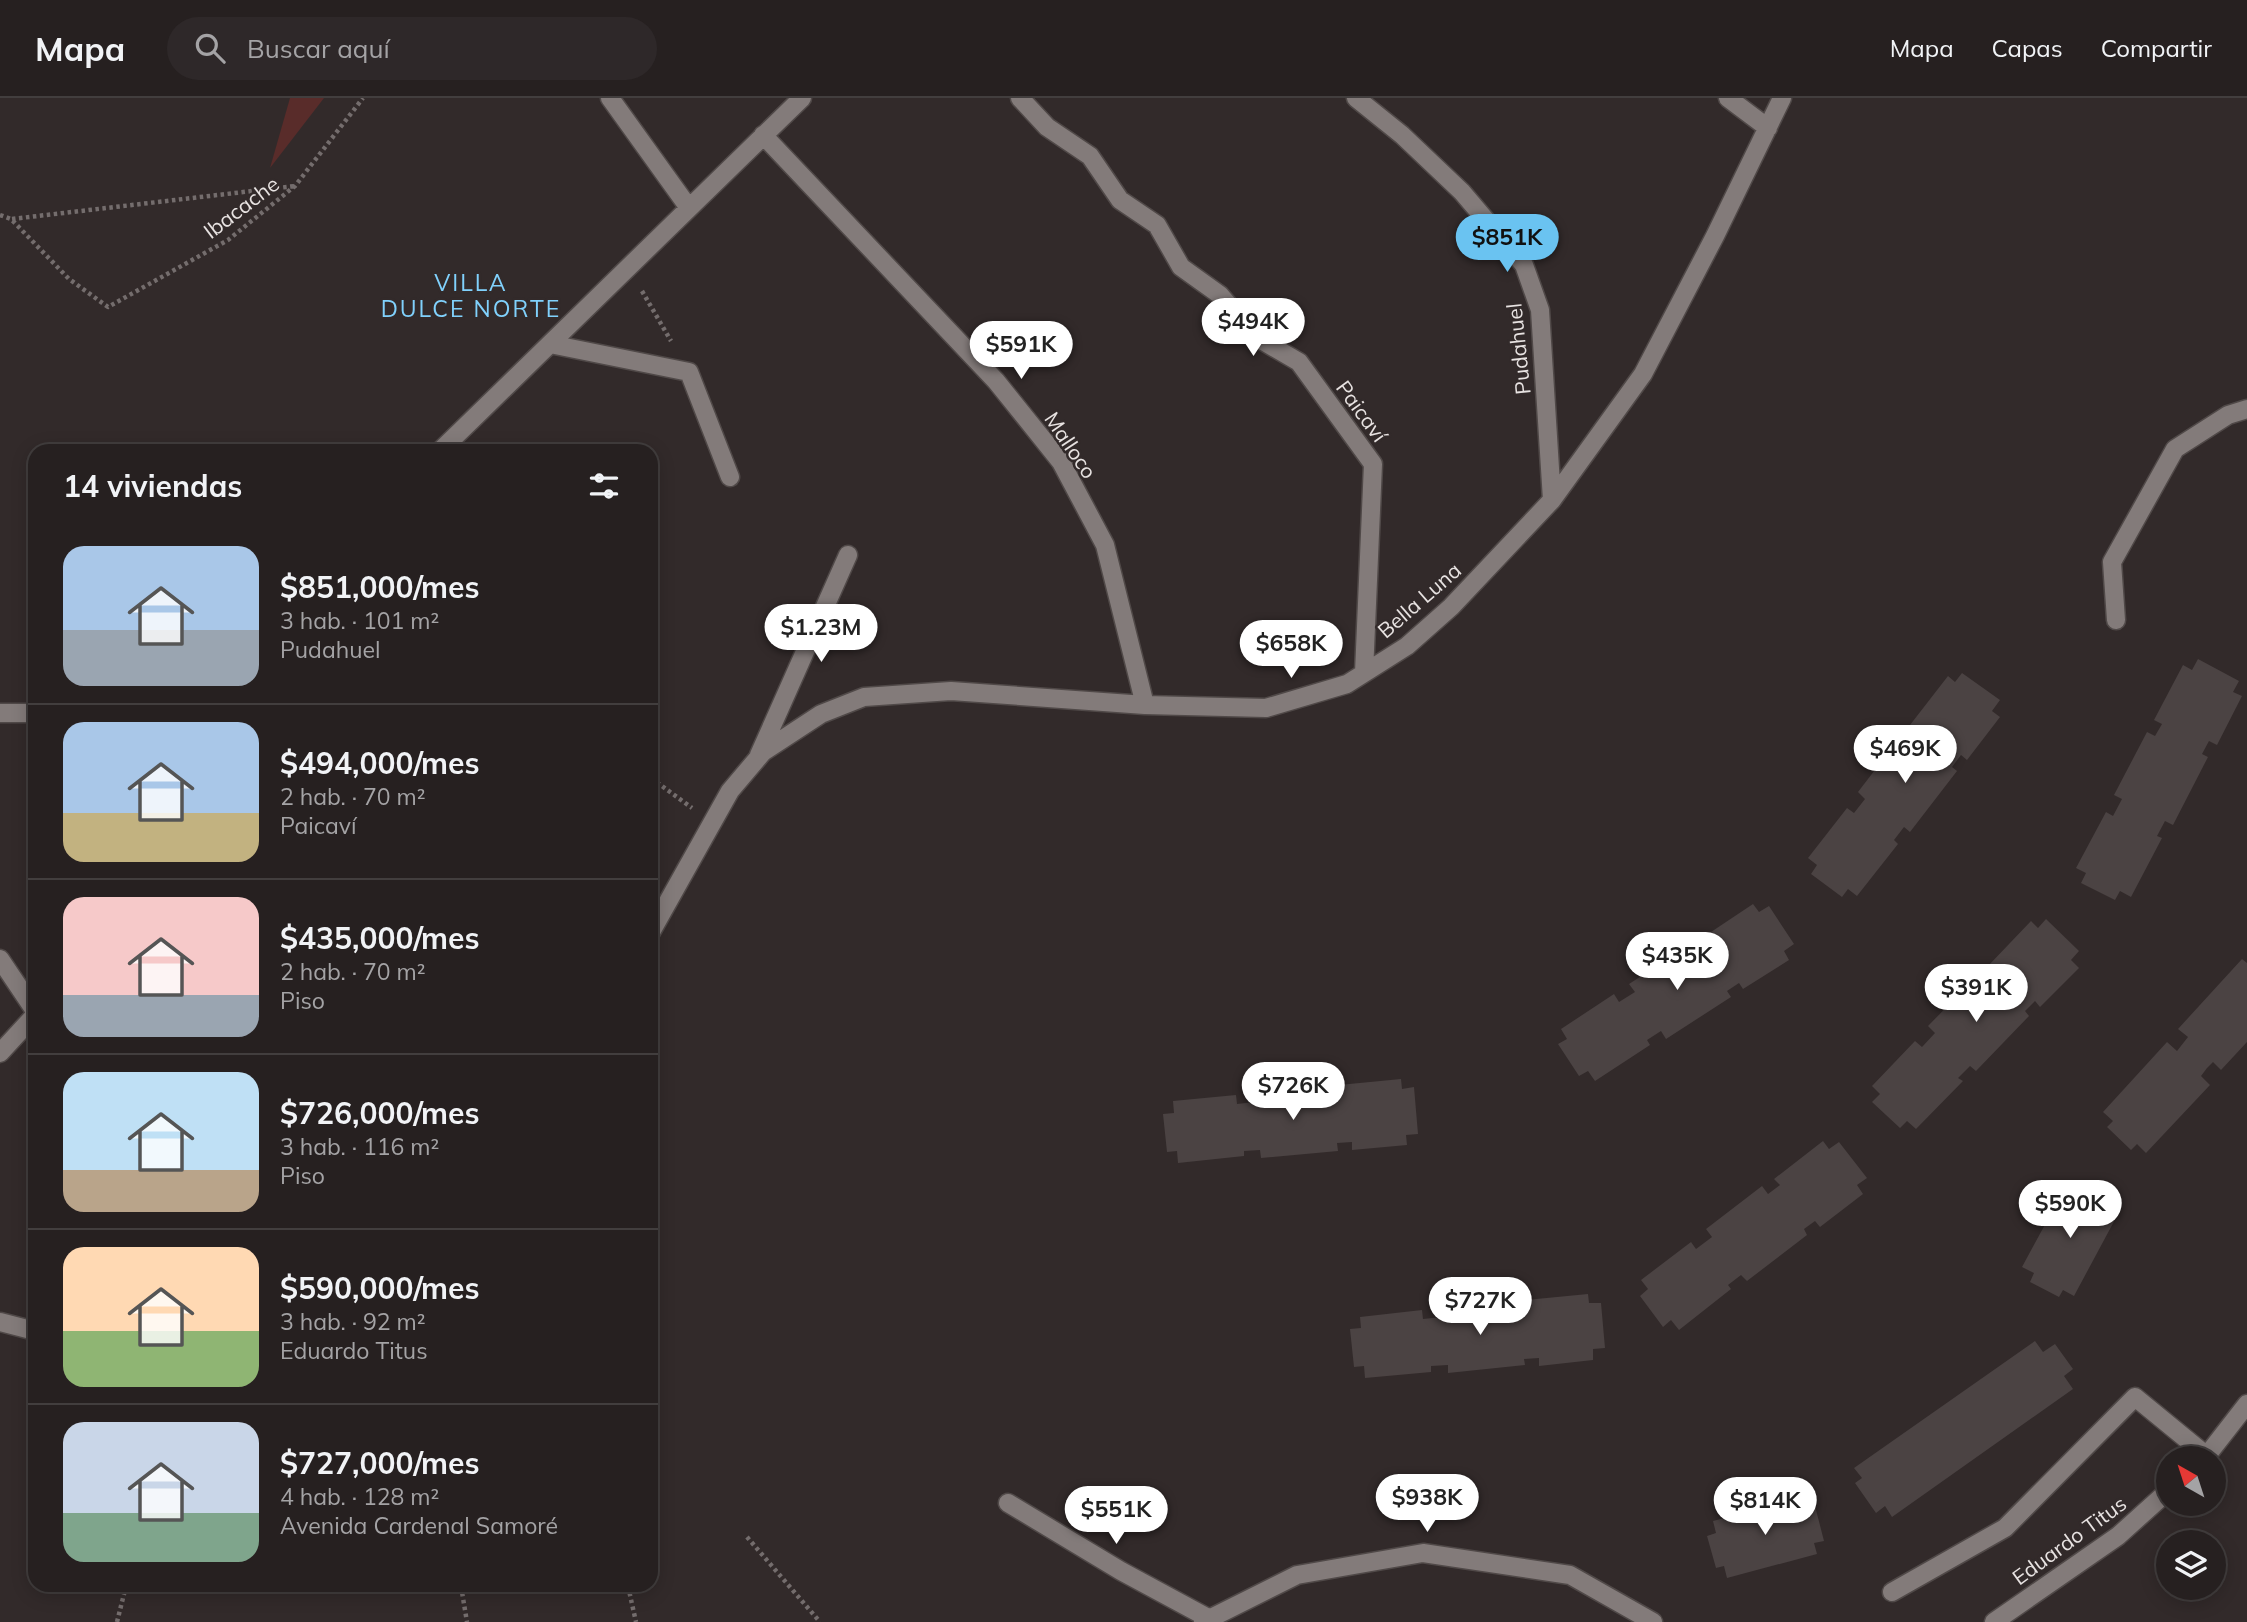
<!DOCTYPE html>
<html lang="es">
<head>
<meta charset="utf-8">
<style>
  body { margin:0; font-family:Mulish,sans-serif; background:#2e2829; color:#f1f3f6; height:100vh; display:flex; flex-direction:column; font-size:26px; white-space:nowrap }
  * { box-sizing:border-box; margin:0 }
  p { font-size:23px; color:#a4a3a5 }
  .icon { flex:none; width:38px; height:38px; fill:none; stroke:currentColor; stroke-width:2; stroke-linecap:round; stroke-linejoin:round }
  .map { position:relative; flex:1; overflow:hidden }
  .panel { position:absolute; left:28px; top:346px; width:630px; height:1148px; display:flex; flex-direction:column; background:#262020; border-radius:21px; box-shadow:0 4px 18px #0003,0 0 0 2px #423e3e }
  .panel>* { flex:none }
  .needle { width:46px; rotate:321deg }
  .tools { position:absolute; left:2156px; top:1348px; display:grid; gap:14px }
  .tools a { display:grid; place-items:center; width:70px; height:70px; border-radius:50%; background:#262020; box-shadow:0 4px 18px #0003,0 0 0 2px #423e3e; font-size:35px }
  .price { position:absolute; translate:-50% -60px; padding:0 16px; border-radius:24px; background:#fff; color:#222; font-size:23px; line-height:46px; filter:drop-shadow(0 2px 4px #0008) }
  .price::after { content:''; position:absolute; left:50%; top:42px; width:21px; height:16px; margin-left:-10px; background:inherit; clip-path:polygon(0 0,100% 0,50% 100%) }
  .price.current { background:#6ac3f1; color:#111 }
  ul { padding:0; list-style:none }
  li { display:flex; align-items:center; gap:21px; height:175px; padding:0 35px }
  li+li { border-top:2px solid #423e3e }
  li span { display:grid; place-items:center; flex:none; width:196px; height:140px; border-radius:21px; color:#555 }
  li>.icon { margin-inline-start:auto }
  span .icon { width:84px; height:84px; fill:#fffc; stroke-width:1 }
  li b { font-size:30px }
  h2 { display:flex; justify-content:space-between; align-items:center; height:84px; padding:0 35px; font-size:30px }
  header { display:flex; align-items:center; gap:42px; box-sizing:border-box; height:98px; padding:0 35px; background:#262020; border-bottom:2px solid #423e3e }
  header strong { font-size:33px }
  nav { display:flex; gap:38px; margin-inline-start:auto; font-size:24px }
  .search { width:490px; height:63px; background:#2e2829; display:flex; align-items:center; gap:18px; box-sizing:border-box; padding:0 24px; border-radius:38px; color:#a4a3a5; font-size:26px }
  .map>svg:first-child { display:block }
</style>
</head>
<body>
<header>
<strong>Mapa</strong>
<div class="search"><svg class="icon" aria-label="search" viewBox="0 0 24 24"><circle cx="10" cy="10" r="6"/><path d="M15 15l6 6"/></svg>Buscar aquí</div>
<nav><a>Mapa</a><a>Capas</a><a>Compartir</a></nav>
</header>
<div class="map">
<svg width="2247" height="1524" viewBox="0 0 2247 1524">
  <rect width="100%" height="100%" fill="#322a2a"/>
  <!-- green -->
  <path fill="#592c2a" d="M290,0H324L270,70Z"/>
  <!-- building -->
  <path fill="#4b4343" d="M2198,561L2239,583L2233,594L2242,598L2217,647L2209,643L2202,656L2208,659L2173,727L2165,723L2157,738L2162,740L2131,799L2120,793L2115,802L2081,785L2086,775L2076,770L2106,714L2113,718L2122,701L2114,697L2147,634L2155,638L2162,626L2154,622L2183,567L2192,572Z
    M1962,575L2000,602L1992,613L2000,619L1967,662L1961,657L1952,669L1957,673L1910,734L1904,729L1894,742L1898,746L1857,798L1848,791L1842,799L1811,776L1817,767L1808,760L1847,710L1854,715L1865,701L1858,694L1901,638L1908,644L1917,633L1910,627L1948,578L1955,584Z
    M1753,806L1759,814L1769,808L1794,846L1784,853L1789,862L1743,891L1739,885L1727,893L1731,899L1666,941L1661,933L1647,942L1650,947L1595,983L1588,973L1579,978L1558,946L1567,941L1561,931L1614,896L1619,904L1635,894L1629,886L1689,847L1695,855L1706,847L1702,840Z
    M2046,821L2079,853L2071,862L2079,870L2040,909L2035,903L2025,913L2029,918L1976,973L1970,968L1958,980L1963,983L1916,1031L1907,1023L1900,1030L1872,1004L1880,996L1872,988L1915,943L1922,949L1935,935L1928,928L1978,877L1985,884L1994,874L1988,868L2031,823L2038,830Z
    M2242,861L2247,865V944L2221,972L2213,964L2207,970L2201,978L2210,987L2146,1055L2137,1046L2131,1052L2107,1029L2113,1023L2103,1014L2167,944L2177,953L2188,939L2178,931Z
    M1401,981L1402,991L1414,989L1418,1036L1406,1037L1407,1047L1352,1052V1044L1337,1045L1338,1053L1261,1060L1260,1052L1244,1053V1058L1178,1065L1177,1053L1167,1054L1163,1016L1174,1015L1173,1003L1236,997L1237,1006L1255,1004L1254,994L1325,987L1326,997L1340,996L1339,987Z
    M1823,1043L1829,1051L1839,1044L1867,1080L1857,1087L1863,1096L1820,1129L1815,1123L1804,1131L1807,1137L1747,1183L1741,1177L1728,1187L1731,1191L1679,1232L1671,1222L1663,1229L1640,1198L1648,1191L1641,1182L1691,1144L1696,1151L1712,1139L1706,1131L1762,1088L1768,1096L1780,1087L1774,1081Z
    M2082,1085L2113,1101L2109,1110L2118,1116L2074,1198L2063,1192L2059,1199L2030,1184L2034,1175L2022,1169L2067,1086L2078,1092Z
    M1588,1196L1589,1205H1601L1605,1250L1593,1251V1262L1539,1268V1260L1524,1261L1525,1267L1448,1275V1267L1431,1268V1274L1365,1280L1364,1268L1354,1269L1350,1231L1361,1230L1360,1219L1422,1212L1423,1221L1442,1219L1441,1209L1512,1202L1513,1212L1527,1211L1526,1202Z
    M2035,1243L2043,1254L2055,1246L2073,1271L2064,1278L2073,1291L1892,1419L1885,1408L1876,1415L1855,1385L1862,1380L1854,1370Z
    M1804,1399L1807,1410L1815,1408L1824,1443L1814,1445L1817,1456L1727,1480L1724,1468L1716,1470L1707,1438L1716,1435L1713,1423Z"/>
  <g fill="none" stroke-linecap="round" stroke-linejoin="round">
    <defs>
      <path id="minor" d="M610,0L689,110
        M1020,0L1047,29L1090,58L1120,102L1157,127L1181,169L1220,197L1256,239L1299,264L1373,366L1364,575
        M1356,0L1402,37L1462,94L1524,167L1540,212L1552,402
        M1728,0L1768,30
        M763,37L996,283L1061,364L1105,447L1145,607
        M550,246L689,274L730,379
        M439,354L802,0
        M2116,522L2112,464L2175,351L2228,317L2247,311
        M0,615H35
        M759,657L848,457
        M651,834L730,693L763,654L821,616L864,599L951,593L1145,607L1266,610L1347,586L1407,548L1451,509L1552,402L1643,276L1715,138L1782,0
        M0,861L35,913
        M0,955L35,917
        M0,1224L35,1233
        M2205,1360L2247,1306
        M1008,1405L1121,1473L1208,1520
        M1892,1494L2005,1430L2135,1299L2207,1358
        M1203,1524L1297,1477L1423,1455L1570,1477L1653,1524
        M1994,1524L2118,1438L2168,1393"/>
    </defs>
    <!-- minor casing -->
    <use href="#minor" stroke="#504948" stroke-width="21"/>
    <!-- path -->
    <path stroke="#746d6d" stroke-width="4.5" stroke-dasharray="3.5 3.5" stroke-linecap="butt" d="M0,117L11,121L69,181L108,209L228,142L295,88L363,0
      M12,121L295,88
      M642,193L671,243
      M651,680L692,710
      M747,1439L820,1524
      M461,1488L467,1524
      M628,1488L636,1524
      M117,1524L126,1488"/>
    <!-- minor -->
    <use href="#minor" stroke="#837b7a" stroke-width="18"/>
  </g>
  <g text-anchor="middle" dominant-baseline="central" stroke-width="5" stroke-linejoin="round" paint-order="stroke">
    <!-- street labels -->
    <g font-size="21" fill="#e8e3e2" stroke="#322a2a">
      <text transform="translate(241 109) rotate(-37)">Ibacache</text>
      <text transform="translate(1518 251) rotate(-96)">Pudahuel</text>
      <text transform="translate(1362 313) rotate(54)">Paicaví</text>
      <text transform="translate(1071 347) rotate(56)">Malloco</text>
      <text transform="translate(1419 502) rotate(-41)">Bella Luna</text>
      <text transform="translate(2069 1442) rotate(-36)">Eduardo Titus</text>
    </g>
    <!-- neighbourhood labels -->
    <g font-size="23" letter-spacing="2" fill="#80d1fc" stroke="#322a2a">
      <text x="471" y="184">VILLA<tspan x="471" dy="26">DULCE NORTE</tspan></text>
    </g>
  </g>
</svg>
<div class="tools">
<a><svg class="needle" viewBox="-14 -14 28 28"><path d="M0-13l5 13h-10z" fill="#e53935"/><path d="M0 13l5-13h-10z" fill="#a4a3a5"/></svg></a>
<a><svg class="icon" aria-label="layers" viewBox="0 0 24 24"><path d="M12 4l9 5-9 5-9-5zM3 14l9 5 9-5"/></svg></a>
</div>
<b class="price current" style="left:1507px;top:176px">$851K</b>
<b class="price" style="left:1253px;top:260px">$494K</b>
<b class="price" style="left:1021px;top:283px">$591K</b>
<b class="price" style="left:821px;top:566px">$1.23M</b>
<b class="price" style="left:1291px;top:582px">$658K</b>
<b class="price" style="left:1905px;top:687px">$469K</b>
<b class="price" style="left:1677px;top:894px">$435K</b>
<b class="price" style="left:1976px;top:926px">$391K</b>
<b class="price" style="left:1293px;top:1024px">$726K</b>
<b class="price" style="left:2070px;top:1142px">$590K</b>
<b class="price" style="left:1480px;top:1239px">$727K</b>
<b class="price" style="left:1427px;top:1436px">$938K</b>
<b class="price" style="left:1765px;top:1439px">$814K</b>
<b class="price" style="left:1116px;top:1448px">$551K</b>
<section class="panel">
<h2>14 viviendas<svg class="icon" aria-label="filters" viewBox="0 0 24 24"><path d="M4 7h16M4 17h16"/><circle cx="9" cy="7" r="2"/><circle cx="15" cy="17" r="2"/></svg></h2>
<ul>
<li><span style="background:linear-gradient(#a9c7e8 60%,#9aa5b1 0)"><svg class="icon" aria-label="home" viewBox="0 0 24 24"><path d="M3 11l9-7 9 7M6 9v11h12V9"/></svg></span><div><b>$851,000/mes</b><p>3 hab. · 101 m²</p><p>Pudahuel</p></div></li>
<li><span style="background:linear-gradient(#a9c7e8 65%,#c2b280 0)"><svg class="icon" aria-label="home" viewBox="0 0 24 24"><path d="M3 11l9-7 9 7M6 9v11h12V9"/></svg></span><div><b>$494,000/mes</b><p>2 hab. · 70 m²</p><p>Paicaví</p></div></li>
<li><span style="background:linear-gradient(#f6c9c9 70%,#9aa5b1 0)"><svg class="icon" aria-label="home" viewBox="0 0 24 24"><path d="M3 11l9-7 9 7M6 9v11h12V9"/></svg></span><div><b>$435,000/mes</b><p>2 hab. · 70 m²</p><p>Piso</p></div></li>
<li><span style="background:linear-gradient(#bfe0f5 70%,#b9a48a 0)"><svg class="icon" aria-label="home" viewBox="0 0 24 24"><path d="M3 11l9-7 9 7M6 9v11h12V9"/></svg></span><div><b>$726,000/mes</b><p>3 hab. · 116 m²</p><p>Piso</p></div></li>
<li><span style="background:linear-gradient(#ffd9b3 60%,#8fb573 0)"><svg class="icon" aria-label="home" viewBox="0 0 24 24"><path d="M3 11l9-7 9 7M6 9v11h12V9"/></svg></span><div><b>$590,000/mes</b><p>3 hab. · 92 m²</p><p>Eduardo Titus</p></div></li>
<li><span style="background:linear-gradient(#c9d6e8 65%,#7fa58c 0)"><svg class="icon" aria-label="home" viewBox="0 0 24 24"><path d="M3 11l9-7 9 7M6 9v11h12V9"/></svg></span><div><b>$727,000/mes</b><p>4 hab. · 128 m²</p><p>Avenida Cardenal Samoré</p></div></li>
</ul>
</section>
</div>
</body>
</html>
